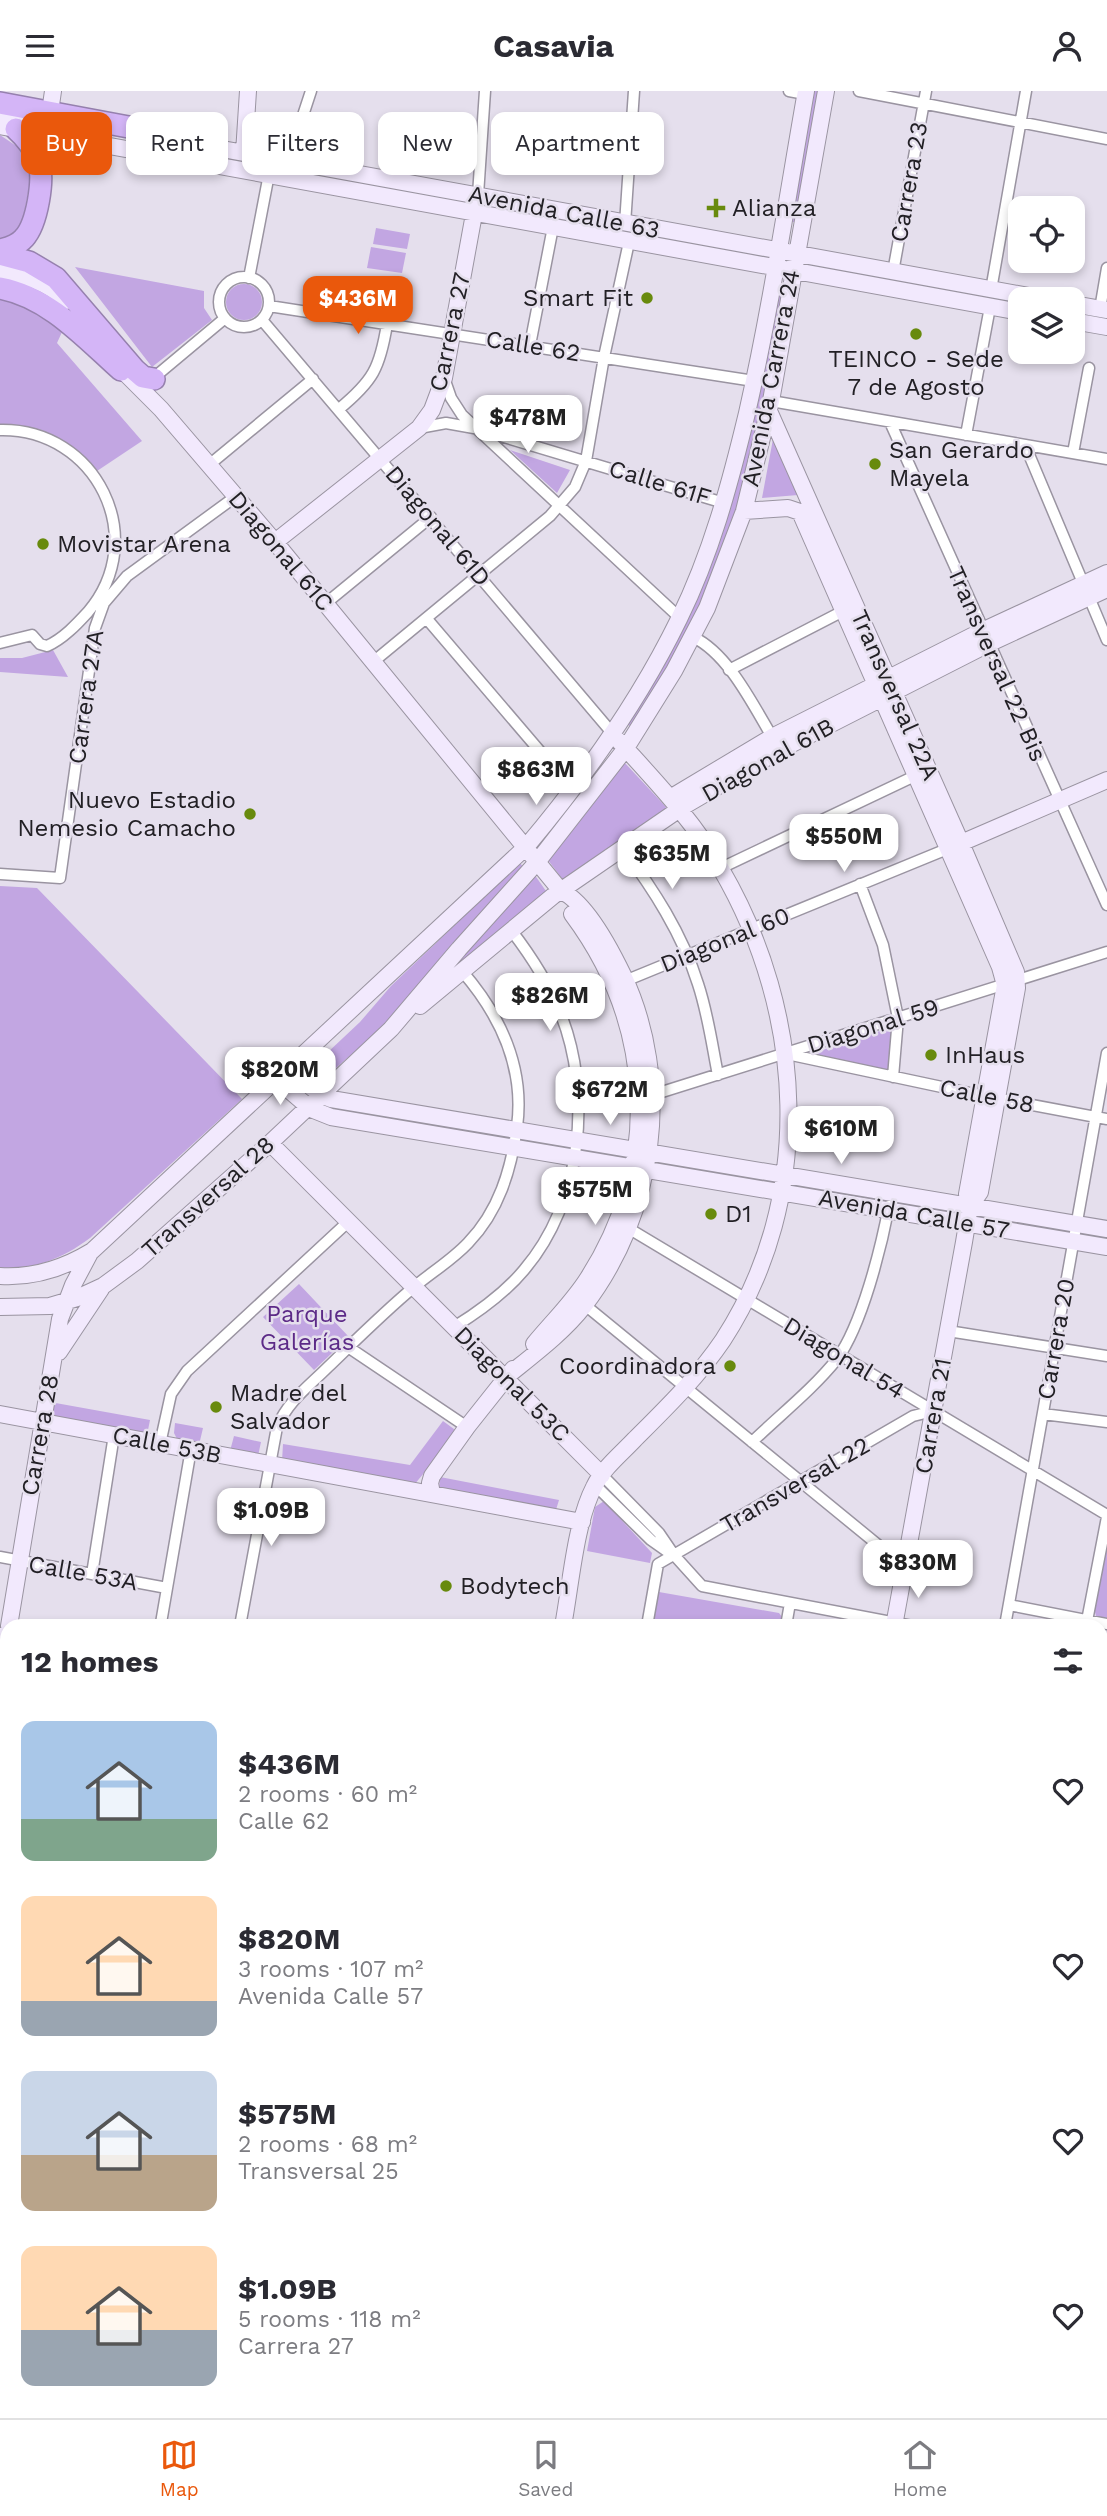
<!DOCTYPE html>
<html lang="en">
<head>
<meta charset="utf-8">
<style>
  body { margin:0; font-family:"Work Sans",sans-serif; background:#f2f2f3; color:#2b2b33; height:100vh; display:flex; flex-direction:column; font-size:26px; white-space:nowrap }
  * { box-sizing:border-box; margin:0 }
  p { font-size:23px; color:#7c7c81 }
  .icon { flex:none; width:38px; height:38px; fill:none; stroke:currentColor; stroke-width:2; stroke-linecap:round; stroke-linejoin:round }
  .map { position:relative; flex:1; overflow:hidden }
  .details { position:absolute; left:0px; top:1528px; width:1108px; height:800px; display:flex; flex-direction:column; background:#fff; border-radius:21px 21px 0 0; box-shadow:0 4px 10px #0003 }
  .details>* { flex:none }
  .guide { position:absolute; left:21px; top:21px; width:700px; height:63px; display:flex; gap:14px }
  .tools { position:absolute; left:1008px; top:105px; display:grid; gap:14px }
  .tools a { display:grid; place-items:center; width:77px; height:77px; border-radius:14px; background:#fff; box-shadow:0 4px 10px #0003; font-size:35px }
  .price { position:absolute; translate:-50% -60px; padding:0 16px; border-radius:14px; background:#fff; color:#222; font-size:23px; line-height:46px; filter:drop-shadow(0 2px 4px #0008) }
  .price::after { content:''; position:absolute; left:50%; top:42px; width:21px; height:16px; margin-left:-10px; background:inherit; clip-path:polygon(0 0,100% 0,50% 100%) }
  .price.active { background:#ea580c; color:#fff }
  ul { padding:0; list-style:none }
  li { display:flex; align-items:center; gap:21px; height:175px; padding:0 21px }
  li span { display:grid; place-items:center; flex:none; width:196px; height:140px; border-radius:14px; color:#555 }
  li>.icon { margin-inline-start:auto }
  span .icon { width:84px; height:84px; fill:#fffc; stroke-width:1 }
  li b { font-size:30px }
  h2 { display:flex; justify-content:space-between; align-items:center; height:84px; padding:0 21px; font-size:30px }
  .chip { padding:0 24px; border-radius:14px; background:#fff; box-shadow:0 4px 10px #0003; font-size:24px; line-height:63px }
  .chip.active { background:#ea580c; color:#fff }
  header { display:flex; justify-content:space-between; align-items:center; height:91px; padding:0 21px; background:#fff; font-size:32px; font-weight:700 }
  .tab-bar { display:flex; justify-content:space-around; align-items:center; height:98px; border-top:2px solid #e1e1e2; background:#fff; font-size:19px; color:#7c7c81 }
  .tab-bar a { display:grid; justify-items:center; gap:4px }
  .tab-bar .active { color:#ea580c }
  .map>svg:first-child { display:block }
</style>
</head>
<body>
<header><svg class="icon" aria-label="menu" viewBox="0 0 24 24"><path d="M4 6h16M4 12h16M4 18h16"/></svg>Casavia<svg class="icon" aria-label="person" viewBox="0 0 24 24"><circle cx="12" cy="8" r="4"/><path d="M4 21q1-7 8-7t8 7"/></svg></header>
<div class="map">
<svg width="1107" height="2327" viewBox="0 0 1107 2327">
  <rect width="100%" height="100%" fill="#e5dfed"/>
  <!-- green -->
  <path fill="#c2a6e2" d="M811,0H821L797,131H791Z
    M0,44L24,60L32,81L22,133L15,143L0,148Z
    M376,137L410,143L407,158L373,153Z
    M371,156L406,162L402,182L367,177Z
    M75,176L204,200V217L212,229L152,276Z
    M226 211a18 18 0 1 1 36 0a18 18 0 1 1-36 0Z
    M0,202L60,235L62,241L57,252L142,350L91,384L56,353L0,340Z
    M776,202L786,203L775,271L738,415L718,478L688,541L632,636L626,633L681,536Z
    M773,348L798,404L762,407Z
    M510,359L570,379L557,402Z
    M53,559L68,586L0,581V567H22Z
    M624,671L666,716L665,721L563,789L548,769Z
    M520,772L524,777L411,907L374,944L322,989L310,978L360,931L391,895Z
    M534,783L546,800L444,886Z
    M0,795L37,797L242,1008L90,1147C62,1168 35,1178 0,1178Z
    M892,936L888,980L807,964Z
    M334,1015L503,1043L502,1047L333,1019Z
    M657,1069L766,1086L765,1093L656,1075Z
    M299,1193L349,1246L314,1279L263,1226Z
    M50,1311L150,1329L147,1344L47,1327Z
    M443,1330L458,1341L414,1394L282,1370L283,1353L410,1374Z
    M175,1332L203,1337L199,1354L178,1350L174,1342Z
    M234,1345L261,1351L258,1365L230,1360Z
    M440,1386L559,1409L555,1422L439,1399Z
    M604,1410L652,1462L650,1472L587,1460L595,1416Z
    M1107,1442V1527L1096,1525L1093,1513Z
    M659,1501L779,1522L782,1526L781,1535H650L656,1503Z
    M0,2140L7,2142V2171L0,2170Z
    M93,2321H144L147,2327H93Z"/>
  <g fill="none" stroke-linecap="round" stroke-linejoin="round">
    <!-- stream -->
    <path stroke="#ae89d8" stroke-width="2.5" d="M0,2153L7,2155
      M126,2320L129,2327"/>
    <defs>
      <path id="street" d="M789,0L805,3
        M859,0L1107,48
        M288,70L311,0
        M478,104L485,0
        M625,133L634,0
        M893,181L926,0
        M219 211a25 25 0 1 1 50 0a25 25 0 1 1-50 0Z
        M249,187L269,83
        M991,199L1026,0
        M269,215L754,290
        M1100,218L1107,177
        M262,229L613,643
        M530,254L553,136
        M444,287L451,307L462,324L680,527
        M154,290L157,284L224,228
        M771,310L1107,368
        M339,318C373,290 380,277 387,233
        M890,331L1107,814
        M419,337L446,332L474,337L724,412
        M0,339C96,337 151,447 88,521C77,533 63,548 47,555L40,553L32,544L0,552
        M966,344L990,216
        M1025,354L1107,549
        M1073,362L1089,277
        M209,374L313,288
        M325,513L431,426
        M427,528L573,699
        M693,546C729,563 754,616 774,649
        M373,571L550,425L575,396L586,370L604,266L629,151
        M729,579L849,517
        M622,756C653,798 682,842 698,893C708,923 712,954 718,984
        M721,777L921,682
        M0,783L60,787L95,537L104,512L127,485L235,406
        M860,793L883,854L898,927L893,986
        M620,892L952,756
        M787,963L984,1005L1107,1028
        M646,1006L1107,861
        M623,1134L1107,1424
        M580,1210L905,1476
        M454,1236C480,1220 504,1203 524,1179C582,1111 593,1003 560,921C548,891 531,865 511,839
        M948,1240L1107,1265
        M348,1256L467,1336
        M1043,1323L1107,1331
        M752,1351C780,1324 813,1298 837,1268C862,1234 881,1157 889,1115
        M160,1353L171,1303L187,1280L349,1130
        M602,1384L659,1442L674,1464L702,1495L912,1535
        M595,1394L651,1449L668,1461
        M0,1466L167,1497
        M92,1483L114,1344
        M1009,1514L1107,1533
        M161,1532L191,1358
        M240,1535L277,1336C288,1310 308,1296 328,1276C356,1249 384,1221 414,1196C432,1181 452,1169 468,1152C499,1120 511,1079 517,1036C525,977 500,924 462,880
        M647,1535L658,1473L913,1325L933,1320
        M786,1535L790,1512
        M1005,1535L1107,962
        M1086,1535L1107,1426
        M0,1637L7,1638
        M1101,1824L1107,1827
        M0,2121L7,2123
        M0,2249L7,2250
        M0,2306L7,2265
        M633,2320L672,2327
        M76,2327L77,2320
        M203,2327L204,2320
        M313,2327L314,2320
        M864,2327L866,2320
        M974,2327L975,2320"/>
      <path id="secondary" d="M50,21L53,0
        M0,24L60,33
        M0,35L1020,221
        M200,54L1045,208
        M244,62L248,0
        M0,181C25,185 48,191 66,210
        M1073,213L1107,219
        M1073,230L1107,236
        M124,281L161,318L275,451L561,800C586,811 611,859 623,884C673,990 656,1121 584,1215C563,1242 533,1264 506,1286
        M769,320L961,752L1016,881L1017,897L980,1101L970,1115
        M744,420L788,417L800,421L1000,876L1005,894L967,1103L970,1115L964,1151L894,1535
        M275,451L419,337L432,319L444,287L476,112
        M670,707L772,646L982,540L1107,482
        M961,752L1107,689
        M420,915L553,805L684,715L780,659L988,553L1107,498
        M288,978L321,1004L331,1008L1107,1138
        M276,988L311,1018L331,1026L1107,1156
        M270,1052L602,1384
        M0,1185C33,1187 64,1177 92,1160L526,756C585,686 639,610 679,528C711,463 730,393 747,322C771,216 787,108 806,0
        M0,1216L50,1215L77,1207L103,1195L137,1170L270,1052L391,938L459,858L538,770L626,657L674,580L707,517L744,420L771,310L826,0
        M534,1253C552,1231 573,1211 588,1187C662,1071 654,933 572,823
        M59,1261L101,1198
        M0,1323L582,1431
        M432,1403L430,1392L432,1385L467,1336L513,1278
        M9,1535L60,1228L73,1194L90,1162
        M563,1535C571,1493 575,1433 594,1396C603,1377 621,1363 635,1348C666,1317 698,1286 723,1249C816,1106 805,922 721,778C694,730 655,690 619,650
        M0,1545L7,1546
        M0,1558L7,1559
        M1101,1744L1107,1746
        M1101,1757L1107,1758
        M0,1885L7,1782
        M1101,1915L1107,1916
        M1101,2075L1107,2076
        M1101,2233L1107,2198
        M558,2320V2327
        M425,2327L426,2320
        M529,2327L532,2320
        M744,2327L749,2320
        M1084,2327L1085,2320"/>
      <path id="highway" d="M0,12L134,37L208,56
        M0,159C9,157 18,154 24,147C37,133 45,87 38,69C34,57 26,47 16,38
        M0,163L29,171L56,187L135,279L143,286L154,288
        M0,197C49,206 85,247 121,279"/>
    </defs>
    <!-- street casing -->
    <use href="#street" stroke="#9a94a1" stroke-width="13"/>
    <!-- secondary casing -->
    <use href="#secondary" stroke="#9a94a1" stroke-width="18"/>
    <!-- highway casing -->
    <use href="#highway" stroke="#9681ae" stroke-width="24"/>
    <!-- street -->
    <use href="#street" stroke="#fff" stroke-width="10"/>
    <!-- secondary -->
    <use href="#secondary" stroke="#f2e9fd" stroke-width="16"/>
    <!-- highway -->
    <use href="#highway" stroke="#d4b5f7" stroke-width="21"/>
  </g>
  <!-- markers -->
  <g fill="#688a0d" stroke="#e5dfed" stroke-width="2.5">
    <path d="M712.5 106.5h7v7h7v7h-7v7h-7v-7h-7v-7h7z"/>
    <circle cx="647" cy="207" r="7"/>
    <circle cx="916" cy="243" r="7"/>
    <circle cx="875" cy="373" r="7"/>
    <circle cx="43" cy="453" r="7"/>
    <circle cx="250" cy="723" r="7"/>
    <circle cx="931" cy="964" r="7"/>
    <circle cx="711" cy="1123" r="7"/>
    <circle cx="730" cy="1275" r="7"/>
    <circle cx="216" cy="1316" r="7"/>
    <circle cx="446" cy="1495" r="7"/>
  </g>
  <g text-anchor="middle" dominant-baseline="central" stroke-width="5" stroke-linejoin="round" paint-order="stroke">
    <!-- street labels -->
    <g font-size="24" fill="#222025" stroke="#e5dfed">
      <text transform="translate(909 91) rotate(-80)">Carrera 23</text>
      <text transform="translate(564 121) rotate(11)">Avenida Calle 63</text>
      <text transform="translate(450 241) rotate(-78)">Carrera 27</text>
      <text transform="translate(533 255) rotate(9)">Calle 62</text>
      <text transform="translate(771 287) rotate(-79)">Avenida Carrera 24</text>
      <text transform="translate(660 392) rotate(17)">Calle 61F</text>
      <text transform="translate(438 435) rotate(50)">Diagonal 61D</text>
      <text transform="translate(281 460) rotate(50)">Diagonal 61C</text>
      <text transform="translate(997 573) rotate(66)">Transversal 22 Bis</text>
      <text transform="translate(895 604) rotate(66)">Transversal 22A</text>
      <text transform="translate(86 606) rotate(-82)">Carrera 27A</text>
      <text transform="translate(768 669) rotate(-29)">Diagonal 61B</text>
      <text transform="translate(725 849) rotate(-22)">Diagonal 60</text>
      <text transform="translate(873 935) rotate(-17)">Diagonal 59</text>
      <text transform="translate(987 1005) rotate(11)">Calle 58</text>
      <text transform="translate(208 1106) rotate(-42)">Transversal 28</text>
      <text transform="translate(914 1123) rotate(10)">Avenida Calle 57</text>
      <text transform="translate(1056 1248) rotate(-80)">Carrera 20</text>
      <text transform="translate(844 1267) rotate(31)">Diagonal 54</text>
      <text transform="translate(512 1293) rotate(45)">Diagonal 53C</text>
      <text transform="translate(933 1325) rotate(-80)">Carrera 21</text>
      <text transform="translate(40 1344) rotate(-80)">Carrera 28</text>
      <text transform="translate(167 1354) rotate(11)">Calle 53B</text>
      <text transform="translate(795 1394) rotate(-30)">Transversal 22</text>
      <text transform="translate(83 1482) rotate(10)">Calle 53A</text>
    </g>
    <!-- poi labels -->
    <g font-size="24" fill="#222025" stroke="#e5dfed" text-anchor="start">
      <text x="732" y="117">Alianza</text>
      <text x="633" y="207" text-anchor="end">Smart Fit</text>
      <text x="916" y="268" text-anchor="middle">TEINCO - Sede<tspan x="916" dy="28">7 de Agosto</tspan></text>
      <text x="889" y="359">San Gerardo<tspan x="889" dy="28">Mayela</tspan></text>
      <text x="57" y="453">Movistar Arena</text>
      <text x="236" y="709" text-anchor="end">Nuevo Estadio<tspan x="236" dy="28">Nemesio Camacho</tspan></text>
      <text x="945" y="964">InHaus</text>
      <text x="725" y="1123">D1</text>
      <text x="716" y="1275" text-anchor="end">Coordinadora</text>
      <text x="230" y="1302">Madre del<tspan x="230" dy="28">Salvador</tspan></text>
      <text x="460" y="1495">Bodytech</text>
    </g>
    <!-- park labels -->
    <g font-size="24" fill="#5c2a87" stroke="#e5dfed">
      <text x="307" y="1223">Parque<tspan x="307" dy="28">Galerías</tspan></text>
    </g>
  </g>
</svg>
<div class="tools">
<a><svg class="icon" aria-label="locate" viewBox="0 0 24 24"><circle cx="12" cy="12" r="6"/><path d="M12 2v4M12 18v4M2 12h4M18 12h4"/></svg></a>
<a><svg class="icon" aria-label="layers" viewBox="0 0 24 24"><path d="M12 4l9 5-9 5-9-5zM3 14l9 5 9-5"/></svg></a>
</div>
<b class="price active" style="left:358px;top:245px">$436M</b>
<b class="price" style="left:528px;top:364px">$478M</b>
<b class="price" style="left:536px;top:716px">$863M</b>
<b class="price" style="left:844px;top:783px">$550M</b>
<b class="price" style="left:672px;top:800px">$635M</b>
<b class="price" style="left:550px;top:942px">$826M</b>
<b class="price" style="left:280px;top:1016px">$820M</b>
<b class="price" style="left:610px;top:1036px">$672M</b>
<b class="price" style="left:841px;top:1075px">$610M</b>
<b class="price" style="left:595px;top:1136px">$575M</b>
<b class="price" style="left:271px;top:1457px">$1.09B</b>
<b class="price" style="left:918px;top:1509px">$830M</b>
<div class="guide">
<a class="chip active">Buy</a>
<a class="chip">Rent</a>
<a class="chip">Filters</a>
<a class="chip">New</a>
<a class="chip">Apartment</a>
</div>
<section class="details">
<h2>12 homes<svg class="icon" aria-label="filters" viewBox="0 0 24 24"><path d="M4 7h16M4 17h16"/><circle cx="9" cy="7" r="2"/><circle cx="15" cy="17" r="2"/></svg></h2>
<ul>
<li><span style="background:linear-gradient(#a9c7e8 70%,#7fa58c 0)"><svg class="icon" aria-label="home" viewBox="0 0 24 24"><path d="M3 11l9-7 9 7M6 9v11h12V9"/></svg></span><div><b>$436M</b><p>2 rooms · 60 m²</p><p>Calle 62</p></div><svg class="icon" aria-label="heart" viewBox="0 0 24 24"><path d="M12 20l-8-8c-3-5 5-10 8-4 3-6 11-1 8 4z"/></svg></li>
<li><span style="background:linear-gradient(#ffd9b3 75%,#9aa5b1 0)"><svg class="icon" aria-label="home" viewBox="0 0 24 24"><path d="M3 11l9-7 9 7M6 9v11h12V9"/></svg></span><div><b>$820M</b><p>3 rooms · 107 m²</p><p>Avenida Calle 57</p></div><svg class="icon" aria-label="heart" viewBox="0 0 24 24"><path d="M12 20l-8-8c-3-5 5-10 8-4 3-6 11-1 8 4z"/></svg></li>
<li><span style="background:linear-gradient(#c9d6e8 60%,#b9a48a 0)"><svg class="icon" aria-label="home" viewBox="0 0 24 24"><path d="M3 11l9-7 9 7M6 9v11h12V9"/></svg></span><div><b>$575M</b><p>2 rooms · 68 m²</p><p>Transversal 25</p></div><svg class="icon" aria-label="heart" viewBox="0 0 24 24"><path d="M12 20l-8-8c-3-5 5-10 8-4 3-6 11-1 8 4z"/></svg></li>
<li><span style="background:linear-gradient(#ffd9b3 60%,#9aa5b1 0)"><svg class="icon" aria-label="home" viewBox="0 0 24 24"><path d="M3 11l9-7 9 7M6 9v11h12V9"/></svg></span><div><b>$1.09B</b><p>5 rooms · 118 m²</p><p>Carrera 27</p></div><svg class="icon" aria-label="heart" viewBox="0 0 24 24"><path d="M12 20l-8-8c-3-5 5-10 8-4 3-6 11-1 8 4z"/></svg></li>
</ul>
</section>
</div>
<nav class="tab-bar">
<a class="active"><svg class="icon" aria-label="map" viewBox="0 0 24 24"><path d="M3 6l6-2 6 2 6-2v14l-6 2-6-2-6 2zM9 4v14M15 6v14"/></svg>Map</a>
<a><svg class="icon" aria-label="saved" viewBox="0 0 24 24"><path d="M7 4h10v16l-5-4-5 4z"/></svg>Saved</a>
<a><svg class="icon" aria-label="home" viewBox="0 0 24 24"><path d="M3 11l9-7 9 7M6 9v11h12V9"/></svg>Home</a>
</nav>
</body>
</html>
